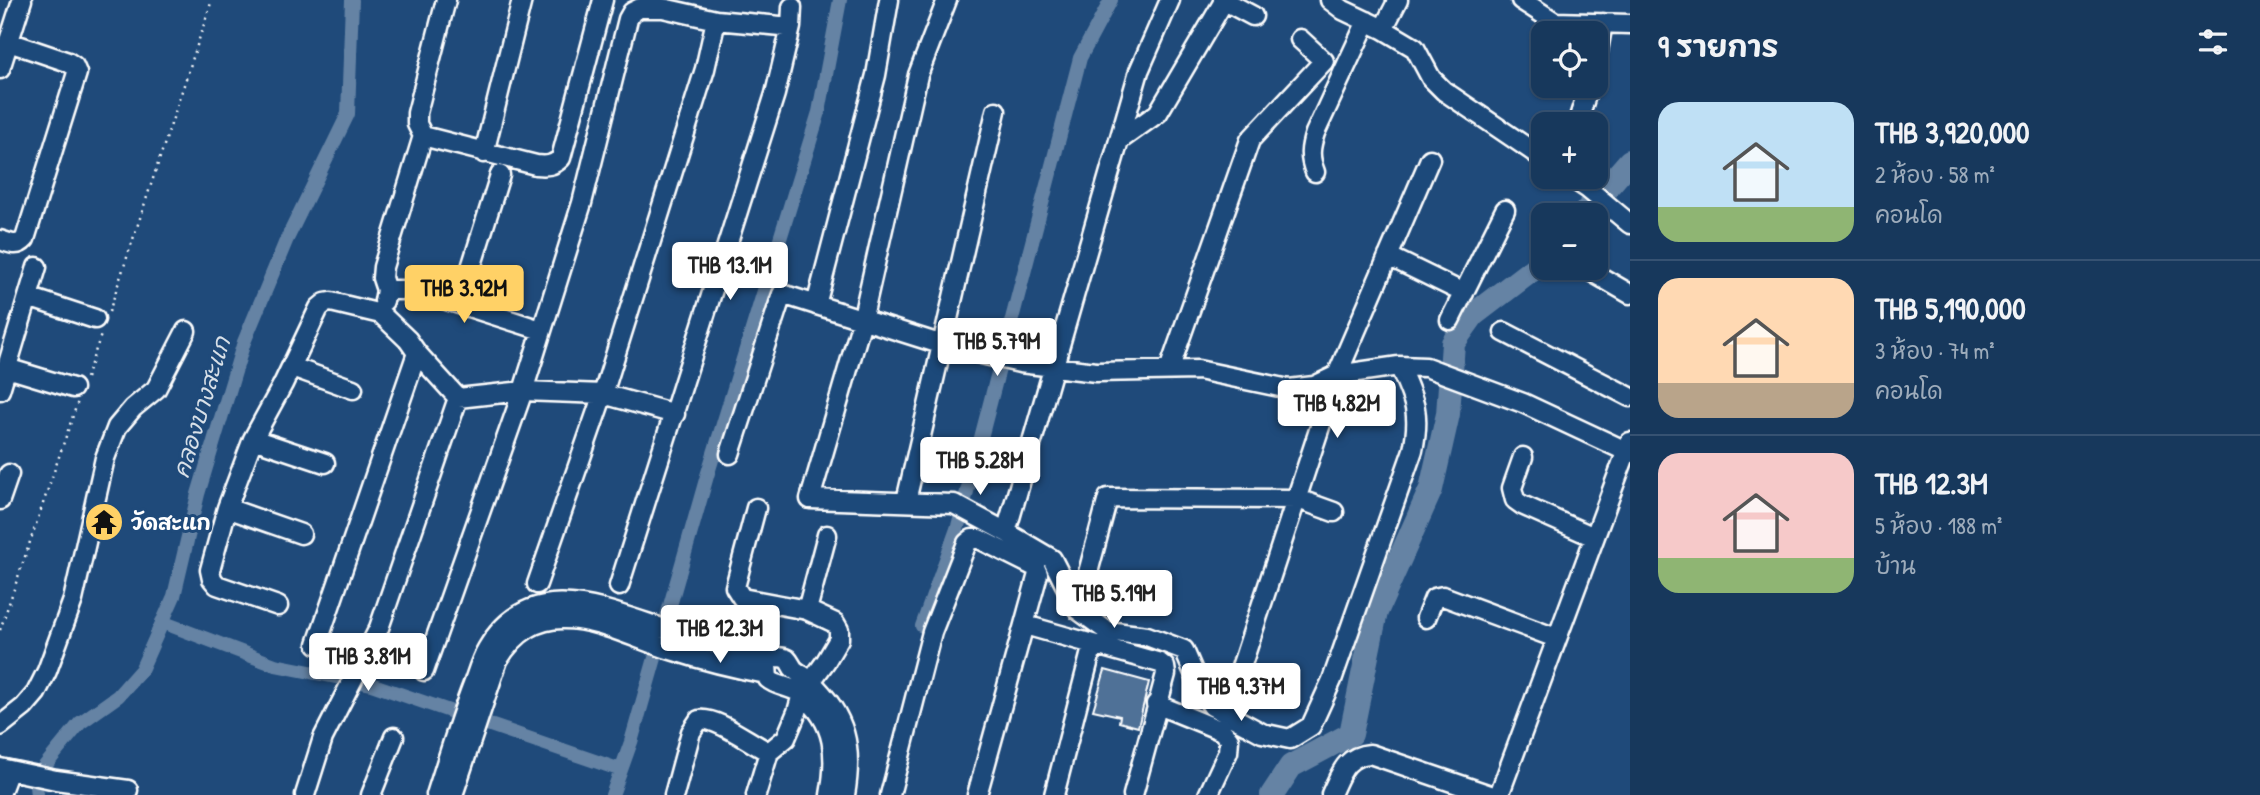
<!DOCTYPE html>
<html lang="th">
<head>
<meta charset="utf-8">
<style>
  body { margin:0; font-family:"Patrick Hand","Playpen Sans Thai",sans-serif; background:#203f62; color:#f1f3f6; height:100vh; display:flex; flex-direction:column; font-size:26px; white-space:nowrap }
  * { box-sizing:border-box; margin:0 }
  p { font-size:23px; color:#9eacbb }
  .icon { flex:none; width:38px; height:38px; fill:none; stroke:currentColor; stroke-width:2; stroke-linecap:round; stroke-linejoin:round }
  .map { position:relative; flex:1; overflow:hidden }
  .side { display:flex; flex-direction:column; background:#17385c; width:630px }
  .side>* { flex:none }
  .buttons { position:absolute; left:1531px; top:21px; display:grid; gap:14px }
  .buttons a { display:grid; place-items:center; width:77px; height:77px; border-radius:14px; background:#17385c; box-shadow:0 2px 5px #0004,0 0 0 2px #365272; font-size:35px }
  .price { position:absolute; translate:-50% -60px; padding:0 16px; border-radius:7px; background:#fff; color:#222; font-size:23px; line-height:46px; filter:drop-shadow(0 2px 4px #0008) }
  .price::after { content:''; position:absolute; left:50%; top:42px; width:21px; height:16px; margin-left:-10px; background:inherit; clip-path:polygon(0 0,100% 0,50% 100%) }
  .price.current { background:#ffd166; color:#111 }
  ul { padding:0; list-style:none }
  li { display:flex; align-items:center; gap:21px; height:175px; padding:0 28px }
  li+li { border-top:2px solid #365272 }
  li span { display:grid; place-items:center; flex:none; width:196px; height:140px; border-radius:21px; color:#555 }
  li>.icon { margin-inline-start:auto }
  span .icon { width:84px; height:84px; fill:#fffc; stroke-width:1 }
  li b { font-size:30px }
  h2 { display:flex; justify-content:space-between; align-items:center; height:84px; padding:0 28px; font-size:30px }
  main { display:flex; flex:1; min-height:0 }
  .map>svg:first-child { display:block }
</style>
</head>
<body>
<main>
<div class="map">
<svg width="1630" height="795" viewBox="0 0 1630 795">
  <rect width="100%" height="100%" fill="#1f4a7a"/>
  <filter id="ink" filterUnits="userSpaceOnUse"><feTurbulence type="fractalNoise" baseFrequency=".0143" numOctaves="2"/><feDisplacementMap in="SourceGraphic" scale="14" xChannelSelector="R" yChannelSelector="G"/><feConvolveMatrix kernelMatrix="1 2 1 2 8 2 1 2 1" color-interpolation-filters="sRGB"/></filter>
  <g filter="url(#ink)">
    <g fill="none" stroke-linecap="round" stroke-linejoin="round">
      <!-- canal -->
      <path stroke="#6583a4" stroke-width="14" d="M162,622L275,665L371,684L621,770
        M922,626L958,526L1080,58L1111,0
        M37,795L35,778L80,723L118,696L141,670L174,596L198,494L244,342L286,241L348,114L352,0
        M612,795L631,742L707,476L819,112L840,0"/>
      <!-- river -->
      <path stroke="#6583a4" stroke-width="24" d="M1583,215L1630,161
        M1272,795L1291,766L1351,734L1376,612L1431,489L1448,414L1453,343L1473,315L1536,267L1544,259"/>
    </g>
    <!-- building -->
    <path fill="#507197" stroke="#fff" stroke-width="2" d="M1105,670L1149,682L1138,727L1119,722L1120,716L1093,710Z"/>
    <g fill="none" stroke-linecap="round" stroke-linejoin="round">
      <defs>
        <path id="minor" d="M947,0L918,75L862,321L810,499L954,504L1006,532
          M1170,0L1139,71L1006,532L1052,559L1078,610L1107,631L1147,636L1184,650L1200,687L1212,706L1262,733L1290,739L1311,726L1332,680L1413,450C1421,412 1414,400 1399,366
          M1223,0L1253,16
          M1330,0L1343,10L1383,29L1415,48L1431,78L1444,91L1544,159
          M1521,0L1555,22L1630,24
          M1383,29L1398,0
          M1596,62L1603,23
          M0,69L22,0
          M1577,124L1589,86
          M423,136L536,165C547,166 553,166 561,158L603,0
          M1120,140L1158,113L1224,1
          M484,153L522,0
          M1315,172C1309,157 1310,148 1315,133L1367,21
          M1570,177L1588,189L1630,224
          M0,240C10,243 17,248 25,239L77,73L74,66L68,62L9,42
          M1388,256L1464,293
          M1585,268L1630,294
          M386,290L382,278L383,267L423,136L417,124V113L446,0
          M28,297L95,319
          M384,301L386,290H415L541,330
          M460,303L500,175
          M816,305L876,75L889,0
          M1450,320L1505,210
          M1504,332L1630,397
          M417,353L458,398L523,391L603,394L675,414
          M292,367L353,389
          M7,368L73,388
          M1169,370L1250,140L1324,61L1300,39
          M0,390L37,267
          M253,439L325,463
          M730,454L782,294L943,345L1020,363L1096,372L1198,370L1289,389L1314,386L1337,375L1399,366L1426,367L1523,403L1630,453
          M1523,457L1512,488L1515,500L1522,505L1594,537
          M0,500L9,474
          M906,501L996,111
          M227,508L301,534
          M537,584L603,394L705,69L716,20
          M619,586L775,94L791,27L792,7
          M278,606L217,585L212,579L210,570L227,508L253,439L283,384L319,308L325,303L331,302L381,314L408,340L417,353L317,644
          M807,610L827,535
          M1078,610L1108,498L1298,499L1334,512
          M1426,618L1434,598L1443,596L1556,638
          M1025,625L1160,663L1165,667L1166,674L1133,795
          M767,665L768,679C777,687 792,686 802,695C836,722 837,756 830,795
          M424,671L523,391L582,203L628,19L632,12L640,8H663L716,20L791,27
          M1156,704L1222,731L1229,739L1228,752L1208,795
          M1226,713L1337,375L1430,159
          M0,726L24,707L36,693L47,671L73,600L105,458L117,427L133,408L156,389L186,331
          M0,768L56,780L128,790
          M0,794L9,770
          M1331,794C1341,773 1345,756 1370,754L1490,795
          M305,795L323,738L379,628L458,398
          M371,795L394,737
          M436,795C448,758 459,720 473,684C477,673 481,659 487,649C530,574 605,610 668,630C698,640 729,648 760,656C771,659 778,655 787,659C790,662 791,665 793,668C797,673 805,676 810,681C847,716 853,748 845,795
          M453,795L498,660C543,586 610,631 671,650C702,660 734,668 766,674
          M674,795L691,732L699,720C716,716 751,744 769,752L786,738L797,712L802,694L826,661L839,639V630L835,623L807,610L742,598L735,587L756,508
          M756,795L769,752
          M890,795L932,632L967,543L972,539H979L1035,567L1038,574L977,795
          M1054,795L1093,644
          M1499,795L1630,442"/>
      </defs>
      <!-- minor casing -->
      <use href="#minor" stroke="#fff" stroke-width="23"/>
      <!-- path -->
      <path stroke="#fff" stroke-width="2.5" stroke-dasharray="2 5" stroke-linecap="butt" d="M109,312L212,0
        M86,378L102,332
        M0,630L78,401"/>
      <!-- minor -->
      <use href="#minor" stroke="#1f4a7a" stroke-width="18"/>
    </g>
  </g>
  <!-- icons -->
  <defs>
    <symbol id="temple-disc" viewBox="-11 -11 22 22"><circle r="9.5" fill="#ffd166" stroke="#1f4a7a"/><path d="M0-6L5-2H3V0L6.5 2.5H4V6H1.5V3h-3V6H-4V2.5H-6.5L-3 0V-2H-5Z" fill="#111"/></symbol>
  </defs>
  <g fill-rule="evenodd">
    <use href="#temple-disc" x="82" y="500" width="44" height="44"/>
  </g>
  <g text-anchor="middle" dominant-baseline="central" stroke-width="6" stroke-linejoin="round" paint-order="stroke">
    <!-- poi labels -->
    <g font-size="21" font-weight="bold" fill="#fff" stroke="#1f4a7a" text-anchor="start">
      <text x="131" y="522">วัดสะแก</text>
    </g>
    <!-- water labels -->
    <g font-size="23" font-style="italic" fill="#d8e0e8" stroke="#1f4a7a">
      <text transform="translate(201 407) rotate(-73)">คลองบางสะแก</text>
    </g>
  </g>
</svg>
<div class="buttons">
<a><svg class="icon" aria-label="locate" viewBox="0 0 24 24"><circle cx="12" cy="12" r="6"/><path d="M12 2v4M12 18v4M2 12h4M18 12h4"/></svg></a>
<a>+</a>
<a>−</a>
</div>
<b class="price" style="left:730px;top:302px">THB 13.1M</b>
<b class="price current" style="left:464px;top:325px">THB 3.92M</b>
<b class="price" style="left:997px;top:378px">THB 5.79M</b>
<b class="price" style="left:1337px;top:440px">THB 4.82M</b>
<b class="price" style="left:980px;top:497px">THB 5.28M</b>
<b class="price" style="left:1114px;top:630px">THB 5.19M</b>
<b class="price" style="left:720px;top:665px">THB 12.3M</b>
<b class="price" style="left:368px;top:693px">THB 3.81M</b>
<b class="price" style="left:1241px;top:723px">THB 9.37M</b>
</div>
<section class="side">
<h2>9 รายการ<svg class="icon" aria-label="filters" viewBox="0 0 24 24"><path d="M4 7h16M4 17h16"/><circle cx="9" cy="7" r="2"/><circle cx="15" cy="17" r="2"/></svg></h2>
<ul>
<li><span style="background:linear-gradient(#bfe0f5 75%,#8fb573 0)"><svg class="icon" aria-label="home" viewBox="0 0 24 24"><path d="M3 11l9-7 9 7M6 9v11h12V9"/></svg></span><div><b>THB 3,920,000</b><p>2 ห้อง · 58 m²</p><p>คอนโด</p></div></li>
<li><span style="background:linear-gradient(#ffd9b3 75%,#b9a48a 0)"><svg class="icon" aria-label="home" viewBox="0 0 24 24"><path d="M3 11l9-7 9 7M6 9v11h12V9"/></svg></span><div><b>THB 5,190,000</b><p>3 ห้อง · 74 m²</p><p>คอนโด</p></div></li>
<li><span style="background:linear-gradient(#f6c9c9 75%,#8fb573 0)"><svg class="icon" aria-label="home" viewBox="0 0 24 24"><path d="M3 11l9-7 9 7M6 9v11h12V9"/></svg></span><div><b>THB 12.3M</b><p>5 ห้อง · 188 m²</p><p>บ้าน</p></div></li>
</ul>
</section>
</main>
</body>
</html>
